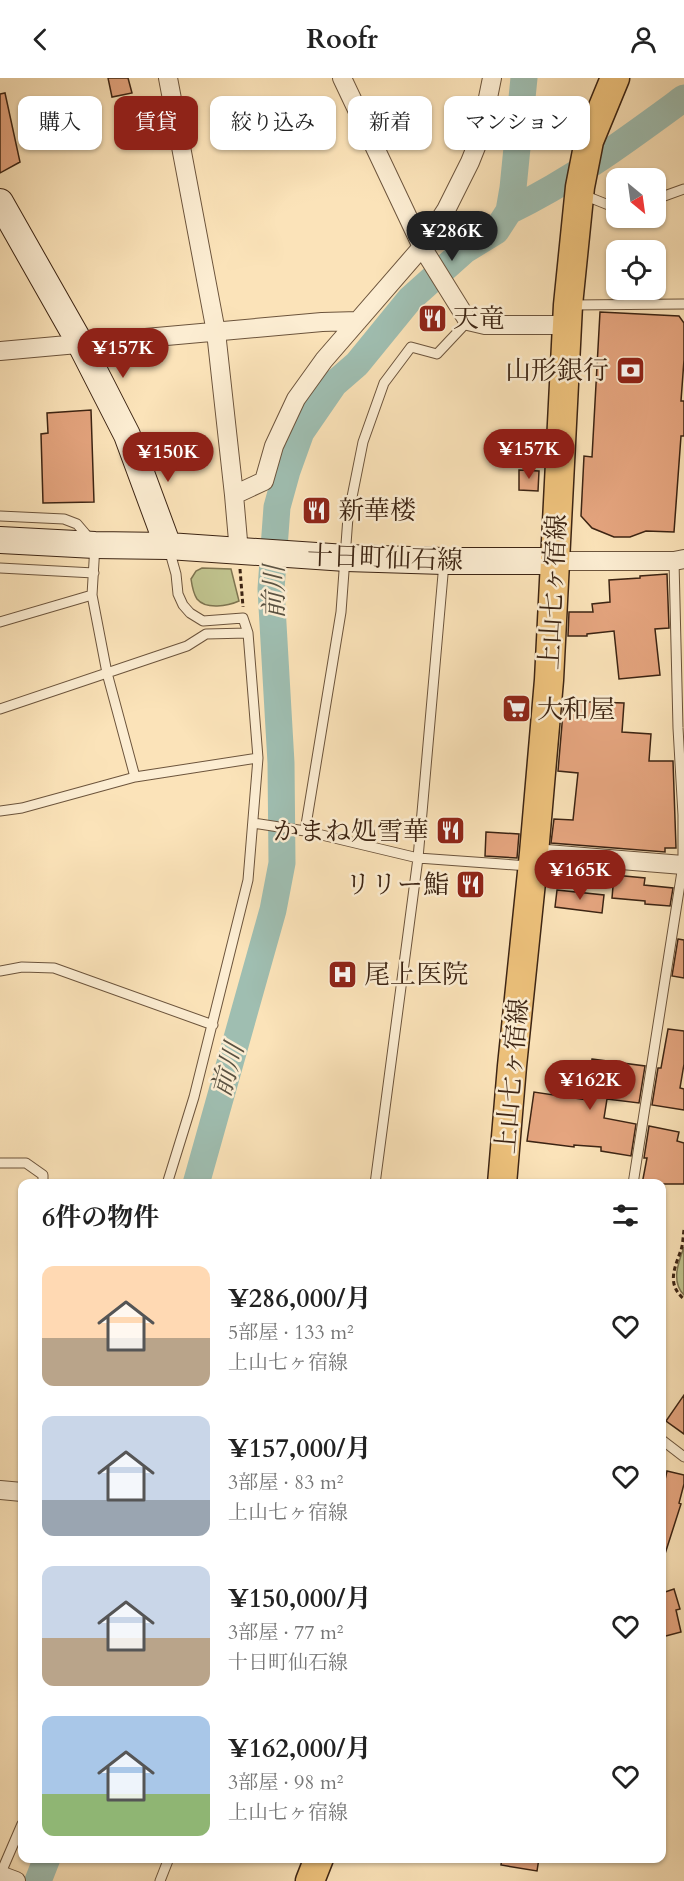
<!DOCTYPE html>
<html lang="ja">
<head>
<meta charset="utf-8">
<style>
  body { margin:0; font-family:Cardo,"Noto Serif JP",serif; background:#f2f2f2; color:#222; height:100vh; display:flex; flex-direction:column; font-size:22px; white-space:nowrap }
  * { box-sizing:border-box; margin:0 }
  p { font-size:20px; color:#767676 }
  .icon { flex:none; width:33px; height:33px; fill:none; stroke:currentColor; stroke-width:2; stroke-linecap:round; stroke-linejoin:round }
  .map { position:relative; flex:1; overflow:hidden }
  .details { position:absolute; left:18px; top:1101px; width:648px; height:684px; display:flex; flex-direction:column; background:#fff; border-radius:12px; box-shadow:0 2px 4px #0004 }
  .details>* { flex:none }
  .top-card { position:absolute; left:18px; top:18px; width:648px; height:54px; display:flex; gap:12px }
  .needle { width:39px; rotate:151deg }
  .buttons { position:absolute; left:606px; top:90px; display:grid; gap:12px }
  .buttons a { display:grid; place-items:center; width:60px; height:60px; border-radius:12px; background:#fff; box-shadow:0 2px 4px #0004; font-size:30px }
  .price { position:absolute; translate:-50% -51px; padding:0 14px; border-radius:21px; background:#8f2418; color:#fff; font-size:20px; line-height:39px; filter:drop-shadow(0 2px 3px #0008) }
  .price::after { content:''; position:absolute; left:50%; top:36px; width:18px; height:14px; margin-left:-9px; background:inherit; clip-path:polygon(0 0,100% 0,50% 100%) }
  .price.current { background:#222; color:#fff }
  ul { padding:0; list-style:none }
  li { display:flex; align-items:center; gap:18px; height:150px; padding:0 24px }
  li span { display:grid; place-items:center; flex:none; width:168px; height:120px; border-radius:12px; color:#555 }
  li>.icon { margin-inline-start:auto }
  span .icon { width:72px; height:72px; fill:#fffc; stroke-width:1 }
  li b { font-size:26px }
  h2 { display:flex; justify-content:space-between; align-items:center; height:72px; padding:0 24px; font-size:26px }
  .pill { padding:0 21px; border-radius:12px; background:#fff; box-shadow:0 2px 4px #0004; font-size:21px; line-height:54px }
  .pill.current { background:#8f2418; color:#fff }
  header { display:flex; justify-content:space-between; align-items:center; height:78px; padding:0 24px; background:#fff; font-size:27px; font-weight:700 }
  .map>svg:first-child { display:block }
</style>
</head>
<body>
<header><svg class="icon" aria-label="back" viewBox="0 0 24 24"><path d="M15 5l-7 7 7 7"/></svg>Roofr<svg class="icon" aria-label="person" viewBox="0 0 24 24"><circle cx="12" cy="8" r="4"/><path d="M4 21q1-7 8-7t8 7"/></svg></header>
<div class="map">
<svg width="684" height="1803" viewBox="0 0 684 1803">
  <rect width="100%" height="100%" fill="#fbe3b9"/>
  <filter id="stains"><feTurbulence type="fractalNoise" baseFrequency=".00333" numOctaves="4"/><feColorMatrix values="0 0 0 0 .2 0 0 0 0 .09 0 0 0 0 .02 0 0 0 .5 -.17"/></filter>
  <radialGradient id="worn" r=".72"><stop offset=".6" stop-color="#630" stop-opacity="0"/><stop offset="1" stop-color="#630" stop-opacity=".3"/></radialGradient>
  <!-- green -->
  <path fill="#c0c38e" stroke="#7e7450" stroke-width="1.5" d="M202,490L231,491L239,523C228,528 206,532 197,521C193,515 192,508 191,501L196,493Z
    M684,1169V1217C671,1204 678,1185 684,1169Z"/>
  <g fill="none" stroke-linecap="round" stroke-linejoin="round">
    <!-- river -->
    <path stroke="#9fbeb1" stroke-width="27" d="M509,133C572,103 628,61 684,20
      M196,1106L273,832L282,785L281,685L271,511L277,429L287,393L301,354L334,306L357,286L410,221L465,172L496,153L509,133L513,110L524,0
      M38,1803L47,1780"/>
  </g>
  <!-- building -->
  <path fill="#e5a57f" stroke="#3c2413" stroke-width="1.5" d="M108,0H128L132,15L112,19Z
    M5,15L20,84L0,95V16Z
    M600,234L679,238L684,245V282L681,323H684V358H681L674,454L646,453L630,459H614L592,450L581,438L584,378L592,379Z
    M91,332L94,424L43,425L41,356L48,355L47,335Z
    M519,392L539,393L538,413L519,412Z
    M667,496L669,550L655,551L660,597L619,601L614,553L587,556V558H568L569,534H593L592,526L610,524L609,502L640,500V498Z
    M564,623L624,625L622,654L651,656L649,683H673L676,770H665V774L551,765L554,741L573,742L578,695L558,693Z
    M486,754L519,756L517,780L485,778Z
    M614,797L645,800L644,807L673,810L670,828L645,826V823L612,820Z
    M557,812L604,817L602,835L555,829Z
    M678,861L684,862V900L672,898Z
    M668,951L684,953V986L680,1010L684,1011V1032L652,1027L658,990H661Z
    M592,981L645,988L639,1025L607,1021L604,1040L636,1046L631,1078L601,1073V1069L574,1067V1069L527,1063L534,1014L587,1022Z
    M649,1048L679,1054L677,1063L684,1065V1106H642L647,1080H644Z
    M684,1317V1356L666,1343Z
    M667,1393L684,1397V1406L679,1425L681,1426L664,1479H662V1415Z
    M674,1511L680,1531L676,1532L681,1554L662,1559V1515Z
    M502,1780H539L537,1793L501,1787Z"/>
  <g fill="none" stroke-linecap="round" stroke-linejoin="round">
    <defs>
      <path id="lane" d="M581,116L616,130
        M656,121L684,111
        M572,227L684,226
        M0,438L64,441L77,446L95,467L92,517L107,595L135,699
        M0,490L94,495
        M0,544L92,517
        M0,631L187,568L206,556L248,555
        M0,733L22,730L135,699L258,680
        M253,745L305,753L418,780L529,788
        M305,753L341,534L348,439L363,364L384,305L411,269L437,276L468,243
        M0,893L22,889L54,890L213,947
        M0,1085H26L43,1097V1106
        M167,1106L194,1019L248,802L258,680L248,555L243,540L203,543L190,535L183,527L178,516L176,496L169,471
        M375,1106L418,780L444,485
        M633,1106L683,787V737L678,650L674,483
        M662,1362L684,1379
        M0,1797L22,1746
        M160,1803L169,1780"/>
      <path id="street" d="M168,0L216,254L234,417L264,403L274,368L296,321L324,282L422,169L446,132L470,84L480,59L492,0
        M342,0L422,169L468,243L485,247H569
        M0,273L322,244L358,243
        M234,417L239,474
        M554,483H674L684,481
        M534,775L683,787
        M0,1412L22,1414
        M0,1797L16,1803"/>
      <path id="secondary" d="M0,124L80,265L127,357L168,468
        M0,462L95,467L168,468L346,480L444,483H554"/>
      <path id="primary" d="M502,1106L512,988L534,775L549,602L568,227L580,109L589,63L615,0
        M310,1803L319,1780"/>
    </defs>
    <!-- lane casing -->
    <use href="#lane" stroke="#6c543c" stroke-width="11"/>
    <!-- street casing -->
    <use href="#street" stroke="#6c543c" stroke-width="20"/>
    <!-- secondary casing -->
    <use href="#secondary" stroke="#3c2413" stroke-width="28"/>
    <!-- primary casing -->
    <use href="#primary" stroke="#3c2413" stroke-width="31"/>
    <!-- path -->
    <path stroke="#3c2413" stroke-width="3" stroke-dasharray="4.5 3" stroke-linecap="butt" d="M240,491L243,529
      M684,1152C683,1159 683,1166 681,1172C675,1189 666,1206 684,1221"/>
    <!-- lane -->
    <use href="#lane" stroke="#fcedd2" stroke-width="9"/>
    <!-- street -->
    <use href="#street" stroke="#fcedd2" stroke-width="18"/>
    <!-- secondary -->
    <use href="#secondary" stroke="#fcedd2" stroke-width="26"/>
    <!-- primary -->
    <use href="#primary" stroke="#eec27c" stroke-width="28"/>
  </g>
  <!-- icons -->
  <defs>
    <symbol id="restaurant-square" viewBox="-11 -11 22 22"><rect x="-9" y="-9" width="18" height="18" rx="4" fill="#8f2418" stroke="#fcedd2"/><path d="M-5-6h1v4h1v-4h1v4h1v-4h1v5L-1.5 .5V6h-2V.5L-5-1ZM5-6V6H3V1.5H1.5Q1.5-4 5-6Z" fill="#fff"/></symbol>
    <symbol id="bank-square" viewBox="-11 -11 22 22"><rect x="-9" y="-9" width="18" height="18" rx="4" fill="#8f2418" stroke="#fcedd2"/><path d="M-6-4H6V4H-6ZM0-2.3a2.3 2.3 0 1 0 0 4.6a2.3 2.3 0 1 0 0-4.6Z" fill="#fff"/></symbol>
    <symbol id="supermarket-square" viewBox="-11 -11 22 22"><rect x="-9" y="-9" width="18" height="18" rx="4" fill="#8f2418" stroke="#fcedd2"/><path d="M-6-5.5h2.5l.6 2H6L4.5 2H-2.5L-4.4-4H-6ZM-1.5 3.2a1.3 1.3 0 1 0 .1 0ZM3 3.2a1.3 1.3 0 1 0 .1 0Z" fill="#fff"/></symbol>
    <symbol id="hospital-square" viewBox="-11 -11 22 22"><rect x="-9" y="-9" width="18" height="18" rx="4" fill="#8f2418" stroke="#fcedd2"/><path d="M-5-5h3v3.5h4V-5h3V5h-3V1.5h-4V5h-3Z" fill="#fff"/></symbol>
  </defs>
  <g fill-rule="evenodd">
    <use href="#restaurant-square" x="416" y="224" width="33" height="33"/>
    <use href="#bank-square" x="614" y="276" width="33" height="33"/>
    <use href="#restaurant-square" x="300" y="416" width="33" height="33"/>
    <use href="#supermarket-square" x="500" y="614" width="33" height="33"/>
    <use href="#restaurant-square" x="434" y="736" width="33" height="33"/>
    <use href="#restaurant-square" x="454" y="790" width="33" height="33"/>
    <use href="#hospital-square" x="326" y="880" width="33" height="33"/>
  </g>
  <g text-anchor="middle" dominant-baseline="central" stroke-width="5" stroke-linejoin="round" paint-order="stroke">
    <!-- poi labels -->
    <g font-size="26" fill="#3c2413" stroke="#fcedd2" text-anchor="start">
      <text x="453" y="240">天竜</text>
      <text x="609" y="292" text-anchor="end">山形銀行</text>
      <text x="338" y="432">新華楼</text>
      <text x="537" y="631">大和屋</text>
      <text x="429" y="753" text-anchor="end">かまね処雪華</text>
      <text x="449" y="806" text-anchor="end">リリー鮨</text>
      <text x="364" y="896">尾上医院</text>
    </g>
    <!-- street labels -->
    <g font-size="26" fill="#3c2413" stroke="#fcedd2">
      <text transform="translate(385 480) rotate(2)">十日町仙石線</text>
      <text transform="translate(553 514) rotate(-87)">上山七ヶ宿線</text>
      <text transform="translate(512 998) rotate(-85)">上山七ヶ宿線</text>
    </g>
    <!-- water labels -->
    <g font-size="27" font-style="italic" fill="#5a5242" stroke="#fcedd2">
      <text transform="translate(274 514) rotate(-90)">前川</text>
      <text transform="translate(228 992) rotate(-74)">前川</text>
    </g>
  </g>
  <rect width="100%" height="100%" filter="url(#stains)"/>
  <rect width="100%" height="100%" fill="url(#worn)"/>
</svg>
<div class="buttons">
<a><svg class="needle" viewBox="-14 -14 28 28"><path d="M0-13l5 13h-10z" fill="#e53935"/><path d="M0 13l5-13h-10z" fill="#767676"/></svg></a>
<a><svg class="icon" aria-label="locate" viewBox="0 0 24 24"><circle cx="12" cy="12" r="6"/><path d="M12 2v4M12 18v4M2 12h4M18 12h4"/></svg></a>
</div>
<b class="price current" style="left:452px;top:184px">¥286K</b>
<b class="price" style="left:123px;top:301px">¥157K</b>
<b class="price" style="left:529px;top:402px">¥157K</b>
<b class="price" style="left:168px;top:405px">¥150K</b>
<b class="price" style="left:580px;top:823px">¥165K</b>
<b class="price" style="left:590px;top:1033px">¥162K</b>
<div class="top-card">
<a class="pill">購入</a>
<a class="pill current">賃貸</a>
<a class="pill">絞り込み</a>
<a class="pill">新着</a>
<a class="pill">マンション</a>
</div>
<section class="details">
<h2>6件の物件<svg class="icon" aria-label="filters" viewBox="0 0 24 24"><path d="M4 7h16M4 17h16"/><circle cx="9" cy="7" r="2"/><circle cx="15" cy="17" r="2"/></svg></h2>
<ul>
<li><span style="background:linear-gradient(#ffd9b3 60%,#b9a48a 0)"><svg class="icon" aria-label="home" viewBox="0 0 24 24"><path d="M3 11l9-7 9 7M6 9v11h12V9"/></svg></span><div><b>¥286,000/月</b><p>5部屋 · 133 m²</p><p>上山七ヶ宿線</p></div><svg class="icon" aria-label="heart" viewBox="0 0 24 24"><path d="M12 20l-8-8c-3-5 5-10 8-4 3-6 11-1 8 4z"/></svg></li>
<li><span style="background:linear-gradient(#c9d6e8 70%,#9aa5b1 0)"><svg class="icon" aria-label="home" viewBox="0 0 24 24"><path d="M3 11l9-7 9 7M6 9v11h12V9"/></svg></span><div><b>¥157,000/月</b><p>3部屋 · 83 m²</p><p>上山七ヶ宿線</p></div><svg class="icon" aria-label="heart" viewBox="0 0 24 24"><path d="M12 20l-8-8c-3-5 5-10 8-4 3-6 11-1 8 4z"/></svg></li>
<li><span style="background:linear-gradient(#c9d6e8 60%,#b9a48a 0)"><svg class="icon" aria-label="home" viewBox="0 0 24 24"><path d="M3 11l9-7 9 7M6 9v11h12V9"/></svg></span><div><b>¥150,000/月</b><p>3部屋 · 77 m²</p><p>十日町仙石線</p></div><svg class="icon" aria-label="heart" viewBox="0 0 24 24"><path d="M12 20l-8-8c-3-5 5-10 8-4 3-6 11-1 8 4z"/></svg></li>
<li><span style="background:linear-gradient(#a9c7e8 65%,#8fb573 0)"><svg class="icon" aria-label="home" viewBox="0 0 24 24"><path d="M3 11l9-7 9 7M6 9v11h12V9"/></svg></span><div><b>¥162,000/月</b><p>3部屋 · 98 m²</p><p>上山七ヶ宿線</p></div><svg class="icon" aria-label="heart" viewBox="0 0 24 24"><path d="M12 20l-8-8c-3-5 5-10 8-4 3-6 11-1 8 4z"/></svg></li>
</ul>
</section>
</div>
</body>
</html>
